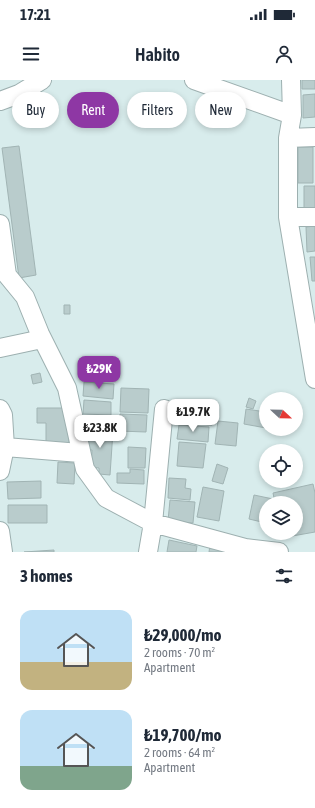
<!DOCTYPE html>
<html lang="en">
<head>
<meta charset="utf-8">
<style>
  body { margin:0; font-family:"Asap Condensed",sans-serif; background:#f6f6f7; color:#1f2937; height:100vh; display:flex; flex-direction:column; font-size:15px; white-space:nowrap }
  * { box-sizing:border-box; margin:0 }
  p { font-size:13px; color:#747a83 }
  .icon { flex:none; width:22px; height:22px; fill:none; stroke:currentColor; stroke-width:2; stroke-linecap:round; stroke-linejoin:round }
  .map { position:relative; height:472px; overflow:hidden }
  .drawer { display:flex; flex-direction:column; background:#fff; flex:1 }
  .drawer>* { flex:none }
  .guide { position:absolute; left:12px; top:12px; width:291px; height:36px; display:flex; gap:8px }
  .needle { width:26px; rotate:112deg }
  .controls { position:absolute; left:259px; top:312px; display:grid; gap:8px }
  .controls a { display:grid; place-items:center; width:44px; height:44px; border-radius:50%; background:#fff; box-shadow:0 2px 6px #0003; font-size:20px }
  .price { position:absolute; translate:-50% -34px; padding:0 9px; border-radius:8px; background:#fff; color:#222; font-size:13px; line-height:26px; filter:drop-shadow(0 1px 2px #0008) }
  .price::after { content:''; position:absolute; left:50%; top:24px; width:12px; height:9px; margin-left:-6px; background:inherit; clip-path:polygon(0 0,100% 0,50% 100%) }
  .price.on { background:#8e37a4; color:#fff }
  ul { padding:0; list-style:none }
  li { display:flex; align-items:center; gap:12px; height:100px; padding:0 20px }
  li span { display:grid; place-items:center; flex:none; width:112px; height:80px; border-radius:12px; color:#555 }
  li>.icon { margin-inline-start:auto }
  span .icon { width:48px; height:48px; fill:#fffc; stroke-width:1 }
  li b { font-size:17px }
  h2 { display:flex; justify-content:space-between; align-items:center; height:48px; padding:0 20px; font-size:17px }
  .pill { padding:0 14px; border-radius:18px; background:#fff; box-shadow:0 2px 6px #0003; font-size:14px; line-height:36px }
  .pill.on { background:#8e37a4; color:#fff }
  .status { display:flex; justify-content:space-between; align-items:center; height:28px; padding:0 20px; background:#fff; direction:ltr }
  .status svg { height:11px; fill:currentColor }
  header { display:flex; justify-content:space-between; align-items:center; height:52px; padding:0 20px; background:#fff; font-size:18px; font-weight:600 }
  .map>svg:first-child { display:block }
</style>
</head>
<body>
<div class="status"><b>17:21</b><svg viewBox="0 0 49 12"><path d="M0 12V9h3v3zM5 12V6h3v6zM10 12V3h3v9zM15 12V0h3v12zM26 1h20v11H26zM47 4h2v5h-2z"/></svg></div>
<header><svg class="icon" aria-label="menu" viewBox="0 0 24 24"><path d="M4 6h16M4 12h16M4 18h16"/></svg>Habito<svg class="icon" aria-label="person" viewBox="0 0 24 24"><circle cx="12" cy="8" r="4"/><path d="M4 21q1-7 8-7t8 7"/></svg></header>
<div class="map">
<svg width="315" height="472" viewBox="0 0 315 472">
  <rect width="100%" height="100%" fill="#d8ecec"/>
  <!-- building -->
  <path fill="#b9cccc" stroke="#a1b4b4" d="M302,0H315V9H302Z
    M315,14V37L303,38V15Z
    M19,66L36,195L19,198L2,68Z
    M298,67H313V103H298Z
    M304,106H315V129L304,130Z
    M315,146V171L307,172L306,147Z
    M310,177H315V201H312Z
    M64,225H70V234H64Z
    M40,293L42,302L33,304L31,295Z
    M84,302L114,304L113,319L83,316Z
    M121,308L149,309L148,333L120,332Z
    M249,318L256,321L253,329L246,327Z
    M84,320L111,322V335L83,334Z
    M177,321L214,324L212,345L175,342Z
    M37,328H69V364H46V343H37Z
    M246,329L266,332V348L244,344Z
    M120,334L147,335L146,352L119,351Z
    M84,336L110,337V347L83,346Z
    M218,341L238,343L236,366L215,364Z
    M179,345L209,347L208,362L177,359Z
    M87,349L113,351L110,395L99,394V388L91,387L92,370H85Z
    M179,362L206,364L203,388L177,386Z
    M128,367L146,368L145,388H128Z
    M58,382L75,383L74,404L57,403Z
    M217,384L228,388L223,404L212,401Z
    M130,389L144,390V404L117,403V393H130Z
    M169,398L186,399L185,408L191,409L190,420L168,418Z
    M41,401V418L8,419L7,402Z
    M313,404L315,413V452L281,458L280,453H296V423H275L273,413Z
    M203,407L224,411L219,441L197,437Z
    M254,415L273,419L272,423H266V443L249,439Z
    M170,420L195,422L193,443L168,441Z
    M8,425H47V443H8Z
    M169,460L197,466L196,472H167Z
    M210,465L230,472H209Z
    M54,470V472H24Z"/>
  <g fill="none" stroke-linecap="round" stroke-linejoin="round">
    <defs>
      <path id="minor" d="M194,0L292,35
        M291,0L292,35L288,58V137L315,299
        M0,21L19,14L42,0
        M288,58L315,57
        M288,137H315
        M0,144L7,195L25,217L40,254L67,308L85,389L106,418L153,443L245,468L279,472
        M0,268L42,259
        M0,329L3,335L5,367L0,366
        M0,391L5,367L80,373
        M0,451L3,472
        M148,472L153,443L164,329"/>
    </defs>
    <!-- minor casing -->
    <use href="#minor" stroke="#9db0b0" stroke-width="20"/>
    <!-- minor -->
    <use href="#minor" stroke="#fff" stroke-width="18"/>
  </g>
</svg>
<div class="controls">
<a><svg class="needle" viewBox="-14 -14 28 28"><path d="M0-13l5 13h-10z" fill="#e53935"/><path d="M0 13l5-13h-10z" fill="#747a83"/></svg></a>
<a><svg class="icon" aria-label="locate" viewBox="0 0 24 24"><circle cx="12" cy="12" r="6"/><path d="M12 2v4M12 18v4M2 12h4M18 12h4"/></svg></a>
<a><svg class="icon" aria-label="layers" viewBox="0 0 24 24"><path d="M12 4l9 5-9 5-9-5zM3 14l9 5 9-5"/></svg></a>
</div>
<b class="price on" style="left:99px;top:310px">₺29K</b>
<b class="price" style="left:193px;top:353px">₺19.7K</b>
<b class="price" style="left:100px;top:369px">₺23.8K</b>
<div class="guide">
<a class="pill">Buy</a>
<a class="pill on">Rent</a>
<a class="pill">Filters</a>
<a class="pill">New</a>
</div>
</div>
<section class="drawer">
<h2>3 homes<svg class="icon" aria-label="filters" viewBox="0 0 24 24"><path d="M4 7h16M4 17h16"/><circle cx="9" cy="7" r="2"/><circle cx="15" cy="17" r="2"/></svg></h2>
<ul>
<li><span style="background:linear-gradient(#bfe0f5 65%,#c2b280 0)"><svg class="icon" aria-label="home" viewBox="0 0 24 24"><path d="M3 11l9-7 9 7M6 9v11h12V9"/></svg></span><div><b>₺29,000/mo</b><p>2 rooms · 70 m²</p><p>Apartment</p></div></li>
<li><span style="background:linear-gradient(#bfe0f5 70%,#7fa58c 0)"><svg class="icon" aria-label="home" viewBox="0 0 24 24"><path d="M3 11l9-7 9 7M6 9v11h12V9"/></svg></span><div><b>₺19,700/mo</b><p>2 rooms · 64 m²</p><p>Apartment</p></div></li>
</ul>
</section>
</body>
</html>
